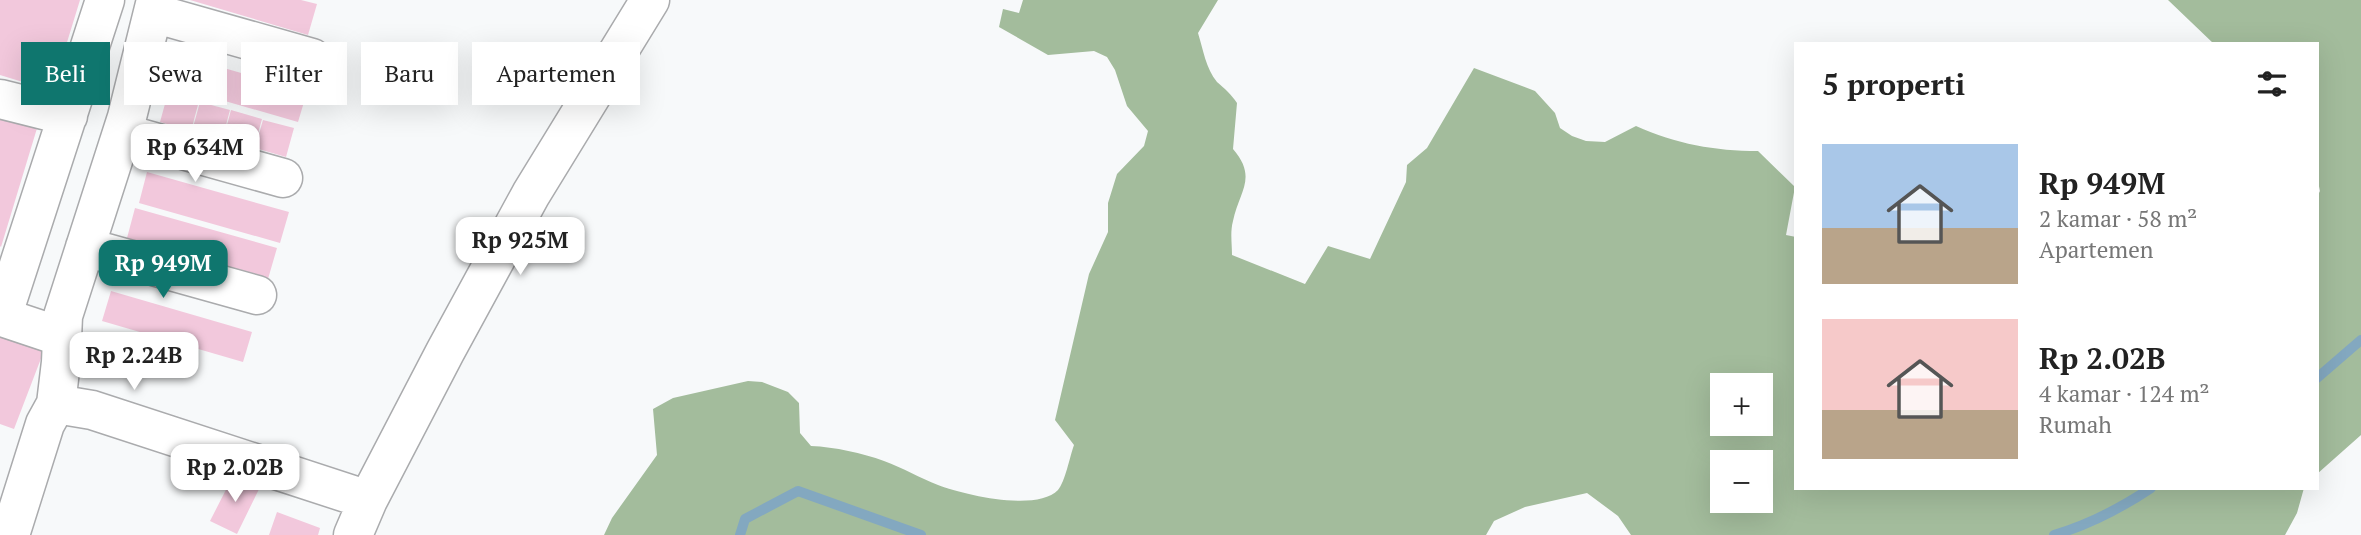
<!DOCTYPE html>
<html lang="id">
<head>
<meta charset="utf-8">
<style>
  body { margin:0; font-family:"PT Serif",serif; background:#f6f6f6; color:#222; height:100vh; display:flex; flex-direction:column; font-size:26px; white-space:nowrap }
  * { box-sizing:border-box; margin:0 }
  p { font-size:23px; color:#767676 }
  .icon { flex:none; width:38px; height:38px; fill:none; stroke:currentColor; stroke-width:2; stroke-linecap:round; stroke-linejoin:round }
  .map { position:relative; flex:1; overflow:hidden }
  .details { position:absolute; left:1794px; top:42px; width:525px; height:448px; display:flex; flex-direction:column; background:#fff; border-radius:0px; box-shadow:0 7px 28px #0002 }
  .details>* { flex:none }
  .banner { position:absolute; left:21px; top:42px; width:665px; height:63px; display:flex; gap:14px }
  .fabs { position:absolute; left:1710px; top:373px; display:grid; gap:14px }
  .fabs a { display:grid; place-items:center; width:63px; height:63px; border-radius:0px; background:#fff; box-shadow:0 7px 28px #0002; font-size:35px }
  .price { position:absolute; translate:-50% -60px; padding:0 16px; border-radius:14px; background:#fff; color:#222; font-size:23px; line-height:46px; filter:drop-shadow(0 2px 4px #0008) }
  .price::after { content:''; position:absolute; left:50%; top:42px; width:21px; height:16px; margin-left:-10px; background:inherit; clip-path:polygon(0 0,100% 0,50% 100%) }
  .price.selected { background:#0f766e; color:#fff }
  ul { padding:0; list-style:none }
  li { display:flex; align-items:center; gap:21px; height:175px; padding:0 28px }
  li span { display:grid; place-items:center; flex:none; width:196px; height:140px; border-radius:0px; color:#555 }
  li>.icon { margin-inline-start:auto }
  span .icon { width:84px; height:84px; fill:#fffc; stroke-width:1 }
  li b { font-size:30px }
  h2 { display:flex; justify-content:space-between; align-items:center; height:84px; padding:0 28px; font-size:30px }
  .pill { padding:0 24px; border-radius:0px; background:#fff; box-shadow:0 7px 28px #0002; font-size:24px; line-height:63px }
  .pill.selected { background:#0f766e; color:#fff }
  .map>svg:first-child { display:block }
</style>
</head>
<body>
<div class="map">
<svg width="2361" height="535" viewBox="0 0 2361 535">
  <rect width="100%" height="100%" fill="#f7f9fa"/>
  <!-- forest -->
  <path fill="#a3bc9c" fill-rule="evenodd" d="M1023,0H1218L1198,33C1203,49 1206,69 1217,82C1225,89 1231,94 1237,103L1233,149C1258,178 1239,191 1233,221C1230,232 1232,244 1232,255L1305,284L1328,246L1370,259L1406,182L1407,165L1427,148L1474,68L1535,91L1555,113L1560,128L1572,136L1586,141L1605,142L1636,126C1676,144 1715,151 1758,151L1795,187L1786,235L1796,237V488H2304L2297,513L2285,535H1631L1618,516L1587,493L1525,507L1494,521L1486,535H604L612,518L657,455L653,409L673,398L748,381L762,382L788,392L799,403L800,433L811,446C835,447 862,453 884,461C903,468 920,478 938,485C964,495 1037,512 1058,490C1065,482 1070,456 1074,445L1055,420L1089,274L1108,232V203L1117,174L1144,146L1148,131L1127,106L1115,70L1107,57L1094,51L1048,55L999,27L1003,9L1019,13ZM1760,385V424H1722V385ZM1760,462V500H1722V462Z
    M2168,0H2361V435L2317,474V197L2320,191L2317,177V44H2214Z"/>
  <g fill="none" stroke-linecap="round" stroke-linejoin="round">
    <!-- stream -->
    <path stroke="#83a8c0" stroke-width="10" d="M2317,378L2361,340
      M740,535L745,519L798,491L921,535
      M2054,535C2088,525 2121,508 2151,488"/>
  </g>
  <!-- building -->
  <path fill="#f2c8dc" d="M0,0H80L52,91L0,75Z
    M190,0H301L317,4L308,35Z
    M189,58L307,92L298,122L180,88Z
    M168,93L199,101L191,131L160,122Z
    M200,102L230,110L222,140L192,131Z
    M231,110L262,119L254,148L223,140Z
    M0,114L38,125L1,247L0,246Z
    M263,120L294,128L286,157L255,148Z
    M147,172L289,212L280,243L139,203Z
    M135,208L277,248L268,279L127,238Z
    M111,291L252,332L243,362L102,321Z
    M0,331L45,348L14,429L0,424Z
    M234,474L260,487L237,534L210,521Z
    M277,512L320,528L318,535H269Z"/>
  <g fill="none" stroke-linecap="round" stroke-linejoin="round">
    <defs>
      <path id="minor" d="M153,13L312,58
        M0,99L68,116
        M122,133L283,178
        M85,247L257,295
        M62,337L2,317L105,0
        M56,404L61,362L63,316L127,117L156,0
        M10,535L45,424L56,404L92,410L368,500
        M353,535L368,500L445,352L531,194L650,0"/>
    </defs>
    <!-- minor casing -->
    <use href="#minor" stroke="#aaabad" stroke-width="41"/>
    <!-- minor -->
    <use href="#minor" stroke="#fff" stroke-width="38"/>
  </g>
</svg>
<div class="fabs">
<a>+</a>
<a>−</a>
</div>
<b class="price" style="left:195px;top:184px">Rp 634M</b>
<b class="price" style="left:520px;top:277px">Rp 925M</b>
<b class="price selected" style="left:163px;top:300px">Rp 949M</b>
<b class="price" style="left:134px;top:392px">Rp 2.24B</b>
<b class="price" style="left:235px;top:504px">Rp 2.02B</b>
<div class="banner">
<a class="pill selected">Beli</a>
<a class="pill">Sewa</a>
<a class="pill">Filter</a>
<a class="pill">Baru</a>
<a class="pill">Apartemen</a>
</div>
<section class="details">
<h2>5 properti<svg class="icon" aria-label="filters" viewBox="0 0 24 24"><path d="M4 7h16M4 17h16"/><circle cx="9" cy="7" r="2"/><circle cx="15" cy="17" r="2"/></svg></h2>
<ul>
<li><span style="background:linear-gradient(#a9c7e8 60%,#b9a48a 0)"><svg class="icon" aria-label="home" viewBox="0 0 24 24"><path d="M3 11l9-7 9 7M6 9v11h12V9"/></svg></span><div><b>Rp 949M</b><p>2 kamar · 58 m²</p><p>Apartemen</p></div></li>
<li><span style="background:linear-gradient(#f6c9c9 65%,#b9a48a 0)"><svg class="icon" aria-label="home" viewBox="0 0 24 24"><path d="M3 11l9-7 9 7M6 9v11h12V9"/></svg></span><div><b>Rp 2.02B</b><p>4 kamar · 124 m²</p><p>Rumah</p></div></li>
</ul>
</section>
</div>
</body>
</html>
